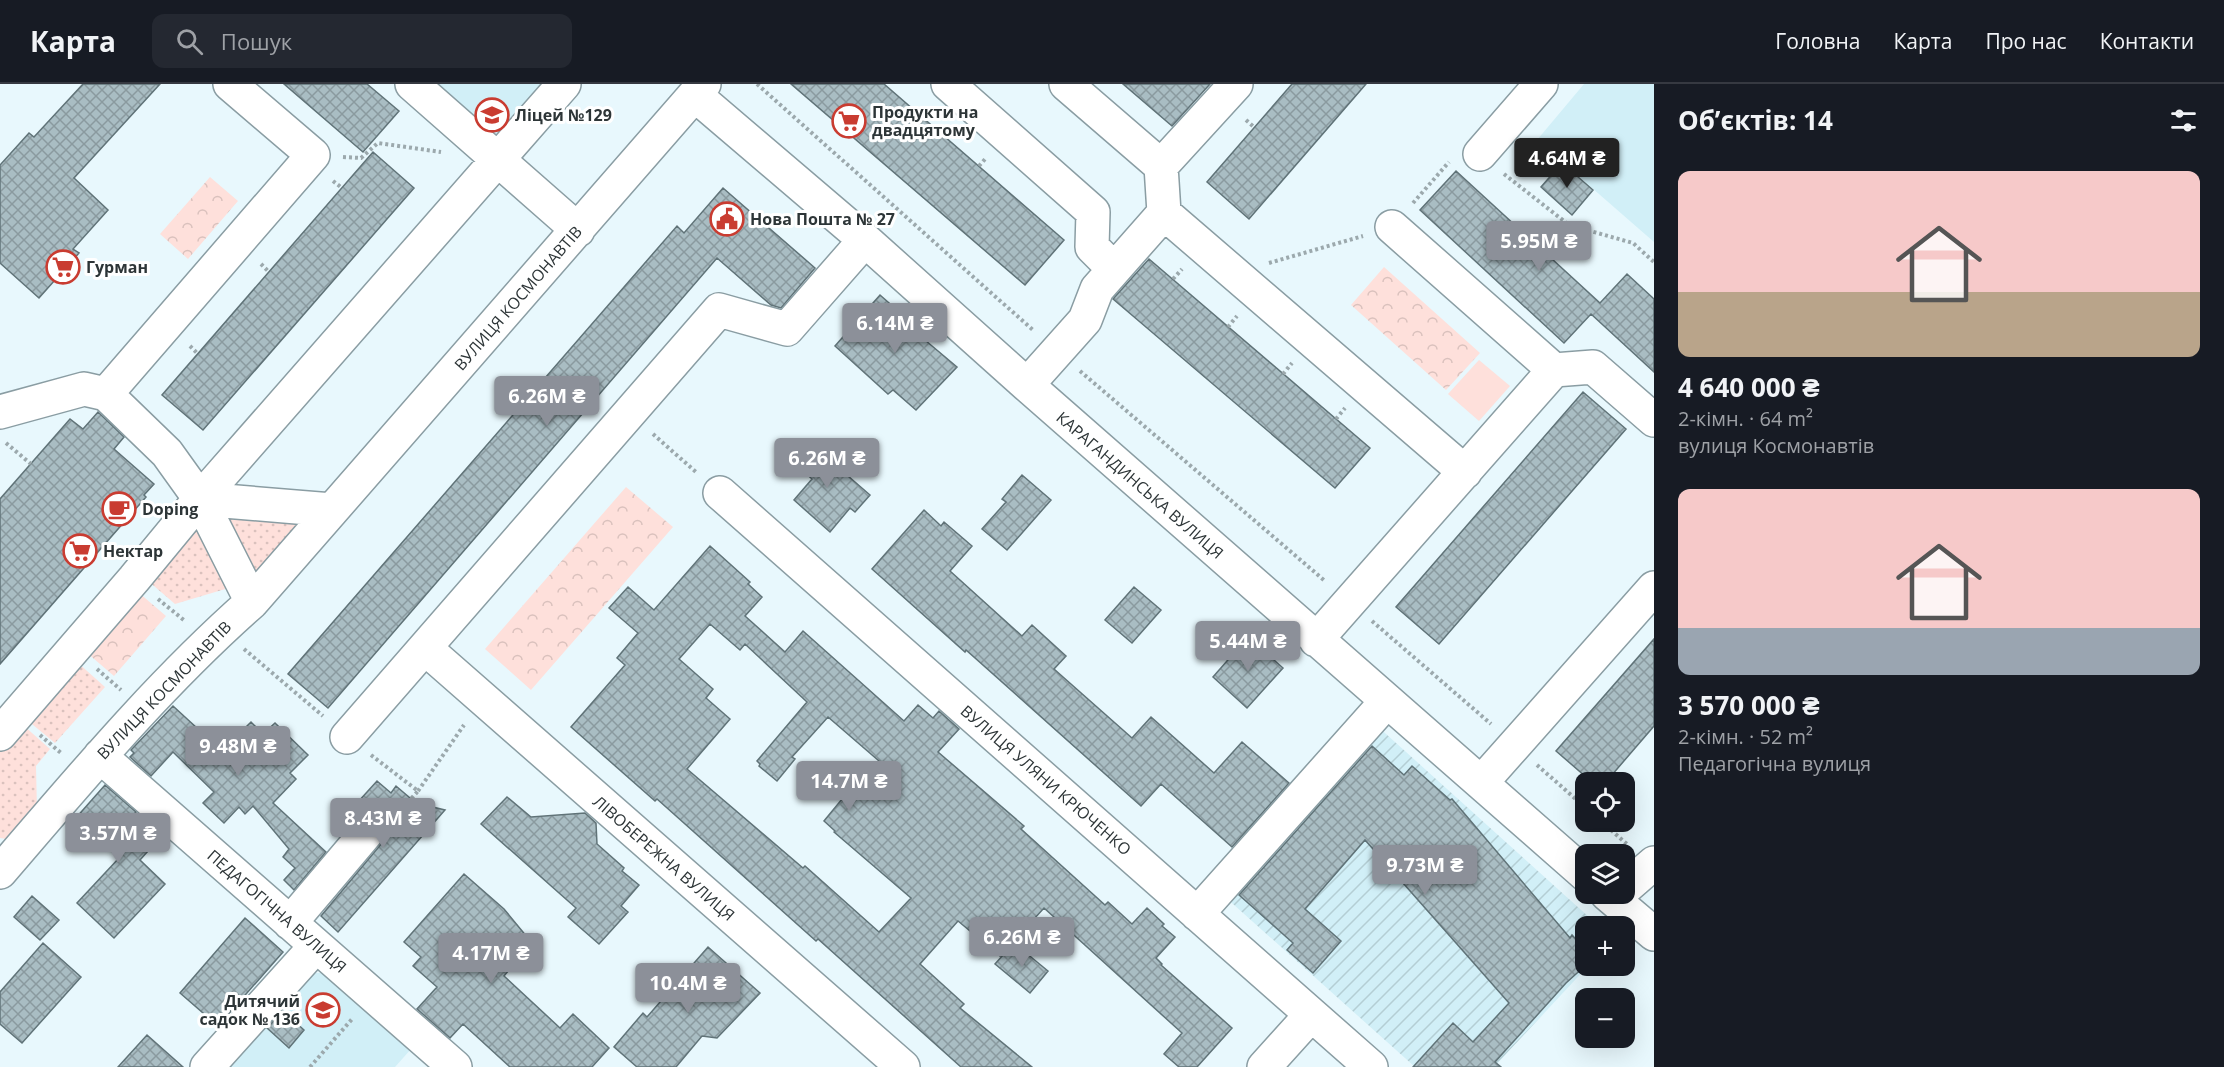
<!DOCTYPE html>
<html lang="uk">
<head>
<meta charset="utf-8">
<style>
  body { margin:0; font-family:"Open Sans",sans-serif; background:#242831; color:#f1f3f6; height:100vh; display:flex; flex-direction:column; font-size:22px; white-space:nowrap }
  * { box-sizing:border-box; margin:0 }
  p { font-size:20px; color:#9ea1a6 }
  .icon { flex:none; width:33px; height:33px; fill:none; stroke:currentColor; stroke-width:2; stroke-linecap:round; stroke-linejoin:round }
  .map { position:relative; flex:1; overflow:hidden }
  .sheet { display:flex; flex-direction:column; background:#171b24; width:570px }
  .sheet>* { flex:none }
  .tools { position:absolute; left:1575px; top:688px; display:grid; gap:12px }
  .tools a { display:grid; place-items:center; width:60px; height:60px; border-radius:12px; background:#171b24; box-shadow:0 6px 24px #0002; font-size:30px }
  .price { position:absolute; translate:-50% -51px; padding:0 14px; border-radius:6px; background:#8c9099; color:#fff; font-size:20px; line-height:39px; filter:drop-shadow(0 2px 3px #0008) }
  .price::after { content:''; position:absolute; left:50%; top:36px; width:18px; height:14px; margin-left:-9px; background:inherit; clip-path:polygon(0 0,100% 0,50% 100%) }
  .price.active { background:#222; color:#fff }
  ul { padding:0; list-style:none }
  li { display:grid; align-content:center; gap:12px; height:318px; padding:0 24px }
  li span { display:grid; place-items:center; height:186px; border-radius:12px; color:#555 }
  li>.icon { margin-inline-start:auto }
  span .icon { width:108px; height:108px; fill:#fffc; stroke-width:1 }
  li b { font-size:26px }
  h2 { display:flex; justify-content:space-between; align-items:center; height:72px; padding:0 24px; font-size:26px }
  header { display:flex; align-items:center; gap:36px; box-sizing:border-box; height:84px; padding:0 30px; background:#171b24; border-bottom:2px solid #363941 }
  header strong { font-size:28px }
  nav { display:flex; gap:33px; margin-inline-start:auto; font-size:21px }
  .search { width:420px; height:54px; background:#242831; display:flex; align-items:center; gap:15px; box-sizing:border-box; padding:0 21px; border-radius:12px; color:#9ea1a6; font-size:22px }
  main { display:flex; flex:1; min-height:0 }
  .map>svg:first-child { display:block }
</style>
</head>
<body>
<header>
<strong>Карта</strong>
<div class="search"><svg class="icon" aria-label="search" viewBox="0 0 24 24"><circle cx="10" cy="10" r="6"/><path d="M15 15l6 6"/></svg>Пошук</div>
<nav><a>Головна</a><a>Карта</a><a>Про нас</a><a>Контакти</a></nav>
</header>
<main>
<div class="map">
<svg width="1654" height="983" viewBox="0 0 1654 983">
  <defs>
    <pattern id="industrial-furrows" width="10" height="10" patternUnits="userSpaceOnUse" patternTransform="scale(1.5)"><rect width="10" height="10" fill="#d1eff7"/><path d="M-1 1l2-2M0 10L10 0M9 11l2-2" fill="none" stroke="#b4ced4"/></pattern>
    <pattern id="grass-dots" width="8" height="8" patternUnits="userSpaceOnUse" patternTransform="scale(1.5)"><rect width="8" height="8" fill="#fee0db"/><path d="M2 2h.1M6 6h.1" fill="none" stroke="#dac1bd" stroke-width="1.8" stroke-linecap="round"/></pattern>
    <pattern id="park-crowns" width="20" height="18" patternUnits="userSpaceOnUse" patternTransform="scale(1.5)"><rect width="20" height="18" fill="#fee0db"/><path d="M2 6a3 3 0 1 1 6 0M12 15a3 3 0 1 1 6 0" fill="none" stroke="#dac1bd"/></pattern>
    <pattern id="building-cross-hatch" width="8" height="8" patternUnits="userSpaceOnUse" patternTransform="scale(1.5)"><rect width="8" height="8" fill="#a9bdc3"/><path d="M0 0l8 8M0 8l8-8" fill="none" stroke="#8a9a9f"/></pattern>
  </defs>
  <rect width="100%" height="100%" fill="#e8f8fd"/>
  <!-- built -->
  <path fill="#d1eff7" d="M426,0H549L496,61Z
    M1584,0H1654V158L1537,56Z
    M312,889H323L412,964L395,983H230Z"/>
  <!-- industrial -->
  <path fill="url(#industrial-furrows)" d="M1375,640L1600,843H1586V882H1588L1494,983H1415L1223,811Z"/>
  <!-- grass -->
  <path fill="url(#grass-dots)" d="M229,425L301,441L250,496L218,438Z
    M199,437L232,503L175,520L147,496Z
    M77,578L105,603L55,659L27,636Z
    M23,641L50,665L36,682L37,727L13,756L0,754V668Z"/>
  <!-- park -->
  <path fill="url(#park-crowns)" d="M210,93L238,117L188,175L160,150Z
    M1384,183L1480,269L1446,306L1351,221Z
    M626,403L673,443L531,606L485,565Z
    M138,508L166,532L114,592L86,568Z"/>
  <!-- pitch -->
  <path fill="#fee0db" d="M1479,276L1510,302L1479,337L1448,310Z"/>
  <!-- building -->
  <path fill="url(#building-cross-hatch)" stroke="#607378" stroke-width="1.5" fill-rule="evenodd" d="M83,0H160L74,94L108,126L73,165L79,169L39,214L0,179V81L29,49L34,53Z
    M284,0H367L399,27L363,68Z
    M791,0H884L1064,156L1025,201Z
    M1123,0H1210L1172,42Z
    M1292,0H1366L1249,135L1207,98Z
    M373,68L414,104L203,346L162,311Z
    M1562,79L1593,106L1572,131L1541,103Z
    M1456,87L1600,219L1627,190L1654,215V288L1591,230L1564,259L1420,126Z
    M723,104L815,184L781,224L771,221L717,174L328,624L288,590L677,142L684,149Z
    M1149,175L1370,364L1335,404L1113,215Z
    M880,211L922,248L919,251L957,283L916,326L893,306L888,310L835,262Z
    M1583,308L1626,345L1439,560L1396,523Z
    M98,328L124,353L114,365L154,400L144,411L146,413L0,580V415L70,335L83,345Z
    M810,359L870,411L855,428L850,424L830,448L794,416L812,395L794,379Z
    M1022,391L1051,416L1007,466L982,445L1006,418L1002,415Z
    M924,426L941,442L944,438L972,462L950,487L1022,552L1032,541L1066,572L1054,585L1132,654L1151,633L1214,689L1242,658L1289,699L1232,763L1161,700L1141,722L966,566L965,568L872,485Z
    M710,462L750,498L748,500L762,513L745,532L785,568L803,547L904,637L918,621L933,634L939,627L959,645L938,668L1024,742L1021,745L1105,821L1108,818L1132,840L1147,824L1164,840L1162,842L1175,853L1156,874L1162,880L1161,881L1232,944L1197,983H1179L1164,970L1182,949L1044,824L1000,872L958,837L920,880L964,920L960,924L1032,983H961L818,855L816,857L657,715L655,717L571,643L625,581L617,574L638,549L609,524L628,503L654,526ZM710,540L740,566L745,560L807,618L757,677L760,680L759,682L777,697L795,675L792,673L828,633L879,677L844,717L842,715L824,737L835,747L834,748L911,814L879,848L805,782L803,784L687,685L730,635L706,614L713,605L679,575Z
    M1134,503L1161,526L1132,559L1105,536Z
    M1248,553L1283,584L1247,624L1213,593Z
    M1654,555V642L1605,699H1593L1556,667Z
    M173,622L222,667L251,638L263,650L275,639L308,671L290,689L296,695L273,719L326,768L294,806L284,796L295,784L283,773L289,765L253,722L245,730L239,723L224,739L203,719L214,708L173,668L151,692L130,673L134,669L131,666Z
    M1372,662L1404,691L1412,682L1450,716L1452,715L1570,854L1572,851L1586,866V881L1566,899L1495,978L1501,983H1413L1453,939L1473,958L1509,919L1365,756L1305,825L1341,857L1313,889L1287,866L1293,859L1239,811Z
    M377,697L391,709L396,702L416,719L445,726L338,848L321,832L387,753L391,745V735L385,726L376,723L365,724L358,718Z
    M105,701L136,728L130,736L156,758L140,776L165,800L114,854L77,819L119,774L75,735Z
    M507,713L531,733L585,729L596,739L597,760L624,784L622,787L639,801L621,822L628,828L599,860L568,833L576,824L481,740Z
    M464,790L504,825L532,859L504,892L560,944L573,930L609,964L592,983H510L463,940L450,954L417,925L437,903L413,882L421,873L404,858Z
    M32,812L59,836L40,856L14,833Z
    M245,834L283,868L218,942L180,909Z
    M43,859L81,893L22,959L0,940V908Z
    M1014,859L1048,887L1030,909L995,880Z
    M708,863L760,909L717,954L702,952L676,983H637L614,963L643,929L647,933Z
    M283,927L304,946L289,964L267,944Z
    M147,951L183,983H118Z"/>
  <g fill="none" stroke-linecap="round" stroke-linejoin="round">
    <defs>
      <path id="minor" d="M412,0L578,146
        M948,0L1093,128L1092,163L1114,185
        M1066,0L1161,82
        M695,11L865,156L1027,301L1586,791
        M1480,70L1541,0
        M1164,129L1465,388
        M1392,143L1554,286
        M1027,301L1085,236L1097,205L1164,129L1161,82L1236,0
        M106,310L313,71L230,0
        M0,328L84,305L106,310L167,369L200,415L252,518
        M720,409L1371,983
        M200,415L332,426
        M1316,556L1554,286L1593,283L1654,336
        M425,564L903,983
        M0,650L134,495L200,415L564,0
        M347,653L719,226L787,245L865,156
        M100,672L455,983
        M1481,699L1654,504
        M0,788C80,695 159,600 252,518L704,0
        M1624,805L1654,779
        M1607,810L1654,850
        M1197,830L1387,617
        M290,839L373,741
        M207,983L316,862
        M1264,983L1311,931"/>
    </defs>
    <!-- minor casing -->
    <use href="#minor" stroke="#8a9da3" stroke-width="36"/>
    <!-- path -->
    <path stroke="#9ca9ad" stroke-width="4" stroke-dasharray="3 3" stroke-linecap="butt" d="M757,0L1034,247
      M922,33L930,25
      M1246,36L1254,43
      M343,73L361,74L378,59L441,68
      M979,82L986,74
      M1504,90L1569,141L1633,159L1654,178
      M333,97L342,104
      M1413,119L1449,78
      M1269,179L1363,152
      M261,180L269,188
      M1173,195L1182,185
      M1228,243L1237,232
      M190,262L198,270
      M1080,287L1325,497
      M1283,290L1292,279
      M1336,335L1345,324
      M653,350L697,389
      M6,359L31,380
      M158,515L185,537
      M1372,537L1491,640
      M244,565L323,632
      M97,585L121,606
      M40,651L61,669
      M371,671L418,707L401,726
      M1537,681L1586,724
      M418,707L464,641
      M1602,738L1628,761
      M310,983L353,934"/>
    <!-- minor -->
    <use href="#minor" stroke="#fff" stroke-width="33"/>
  </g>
  <!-- icons -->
  <defs>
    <symbol id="school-ring" viewBox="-11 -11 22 22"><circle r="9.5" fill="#fff" stroke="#c93c31" stroke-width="1.5"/><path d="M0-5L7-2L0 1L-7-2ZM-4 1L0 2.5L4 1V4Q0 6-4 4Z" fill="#c93c31"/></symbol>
    <symbol id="supermarket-ring" viewBox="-11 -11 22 22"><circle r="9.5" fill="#fff" stroke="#c93c31" stroke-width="1.5"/><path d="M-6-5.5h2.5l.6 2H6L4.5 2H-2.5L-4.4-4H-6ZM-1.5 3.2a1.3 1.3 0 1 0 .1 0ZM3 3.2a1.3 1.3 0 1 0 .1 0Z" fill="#c93c31"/></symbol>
    <symbol id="civic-ring" viewBox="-11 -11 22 22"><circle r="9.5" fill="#fff" stroke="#c93c31" stroke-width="1.5"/><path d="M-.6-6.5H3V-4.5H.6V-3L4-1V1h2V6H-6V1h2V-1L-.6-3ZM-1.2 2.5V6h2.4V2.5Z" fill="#c93c31"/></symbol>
    <symbol id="cafe-ring" viewBox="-11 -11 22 22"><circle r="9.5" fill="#fff" stroke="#c93c31" stroke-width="1.5"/><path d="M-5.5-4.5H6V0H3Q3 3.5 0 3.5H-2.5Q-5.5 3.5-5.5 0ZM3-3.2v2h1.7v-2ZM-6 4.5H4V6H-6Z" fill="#c93c31"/></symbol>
  </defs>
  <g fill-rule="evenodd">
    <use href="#school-ring" x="473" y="12" width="38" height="38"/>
    <use href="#supermarket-ring" x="830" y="18" width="38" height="38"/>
    <use href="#civic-ring" x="708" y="116" width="38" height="38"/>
    <use href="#supermarket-ring" x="44" y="164" width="38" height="38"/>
    <use href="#cafe-ring" x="100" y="406" width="38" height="38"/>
    <use href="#supermarket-ring" x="61" y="448" width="38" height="38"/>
    <use href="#school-ring" x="304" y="907" width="38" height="38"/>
  </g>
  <g text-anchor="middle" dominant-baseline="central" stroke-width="6" stroke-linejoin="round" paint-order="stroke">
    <!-- poi labels -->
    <g font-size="16" font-weight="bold" fill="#2d3537" stroke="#fff" text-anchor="start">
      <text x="872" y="28">Продукти на<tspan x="872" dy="18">двадцятому</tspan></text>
      <text x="515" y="31">Ліцей №129</text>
      <text x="750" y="135">Нова Пошта № 27</text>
      <text x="86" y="183">Гурман</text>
      <text x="142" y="425">Doping</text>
      <text x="103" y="467">Нектар</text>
      <text x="300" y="917" text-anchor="end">Дитячий<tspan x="300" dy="18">садок № 136</tspan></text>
    </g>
    <!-- street labels -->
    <g font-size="16" fill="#2d3537" stroke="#fff">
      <text transform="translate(518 214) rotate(-49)">ВУЛИЦЯ КОСМОНАВТІВ</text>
      <text transform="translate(1140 401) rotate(41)">КАРАГАНДИНСЬКА ВУЛИЦЯ</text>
      <text transform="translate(164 606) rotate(-46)">ВУЛИЦЯ КОСМОНАВТІВ</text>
      <text transform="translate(1046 696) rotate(41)">ВУЛИЦЯ УЛЯНИ КРЮЧЕНКО</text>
      <text transform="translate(664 774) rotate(41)">ЛІВОБЕРЕЖНА ВУЛИЦЯ</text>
      <text transform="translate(277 827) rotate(41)">ПЕДАГОГІЧНА ВУЛИЦЯ</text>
    </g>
  </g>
</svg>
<div class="tools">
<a><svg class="icon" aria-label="locate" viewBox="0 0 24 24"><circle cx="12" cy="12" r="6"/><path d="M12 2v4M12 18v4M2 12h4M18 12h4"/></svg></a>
<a><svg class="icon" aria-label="layers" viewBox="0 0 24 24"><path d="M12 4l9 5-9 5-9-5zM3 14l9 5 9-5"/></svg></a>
<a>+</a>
<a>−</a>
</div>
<b class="price active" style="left:1567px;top:105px">4.64M ₴</b>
<b class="price" style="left:1539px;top:188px">5.95M ₴</b>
<b class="price" style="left:895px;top:270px">6.14M ₴</b>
<b class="price" style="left:547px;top:343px">6.26M ₴</b>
<b class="price" style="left:827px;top:405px">6.26M ₴</b>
<b class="price" style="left:1248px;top:588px">5.44M ₴</b>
<b class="price" style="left:238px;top:693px">9.48M ₴</b>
<b class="price" style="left:849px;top:728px">14.7M ₴</b>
<b class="price" style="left:383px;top:765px">8.43M ₴</b>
<b class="price" style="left:118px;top:780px">3.57M ₴</b>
<b class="price" style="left:1425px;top:812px">9.73M ₴</b>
<b class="price" style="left:1022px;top:884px">6.26M ₴</b>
<b class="price" style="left:491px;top:900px">4.17M ₴</b>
<b class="price" style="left:688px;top:930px">10.4M ₴</b>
</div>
<section class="sheet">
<h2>Об’єктів: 14<svg class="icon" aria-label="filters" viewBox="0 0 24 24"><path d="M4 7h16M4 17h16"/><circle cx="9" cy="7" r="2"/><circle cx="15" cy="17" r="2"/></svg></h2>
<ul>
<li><span style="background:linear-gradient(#f6c9c9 65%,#b9a48a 0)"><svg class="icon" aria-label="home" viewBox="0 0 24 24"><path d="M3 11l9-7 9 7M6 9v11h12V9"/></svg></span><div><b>4 640 000 ₴</b><p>2-кімн. · 64 m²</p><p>вулиця Космонавтів</p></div></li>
<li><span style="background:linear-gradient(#f6c9c9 75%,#9aa5b1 0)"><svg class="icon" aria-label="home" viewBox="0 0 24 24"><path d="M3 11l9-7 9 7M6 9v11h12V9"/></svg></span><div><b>3 570 000 ₴</b><p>2-кімн. · 52 m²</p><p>Педагогічна вулиця</p></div></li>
</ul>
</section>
</main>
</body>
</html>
